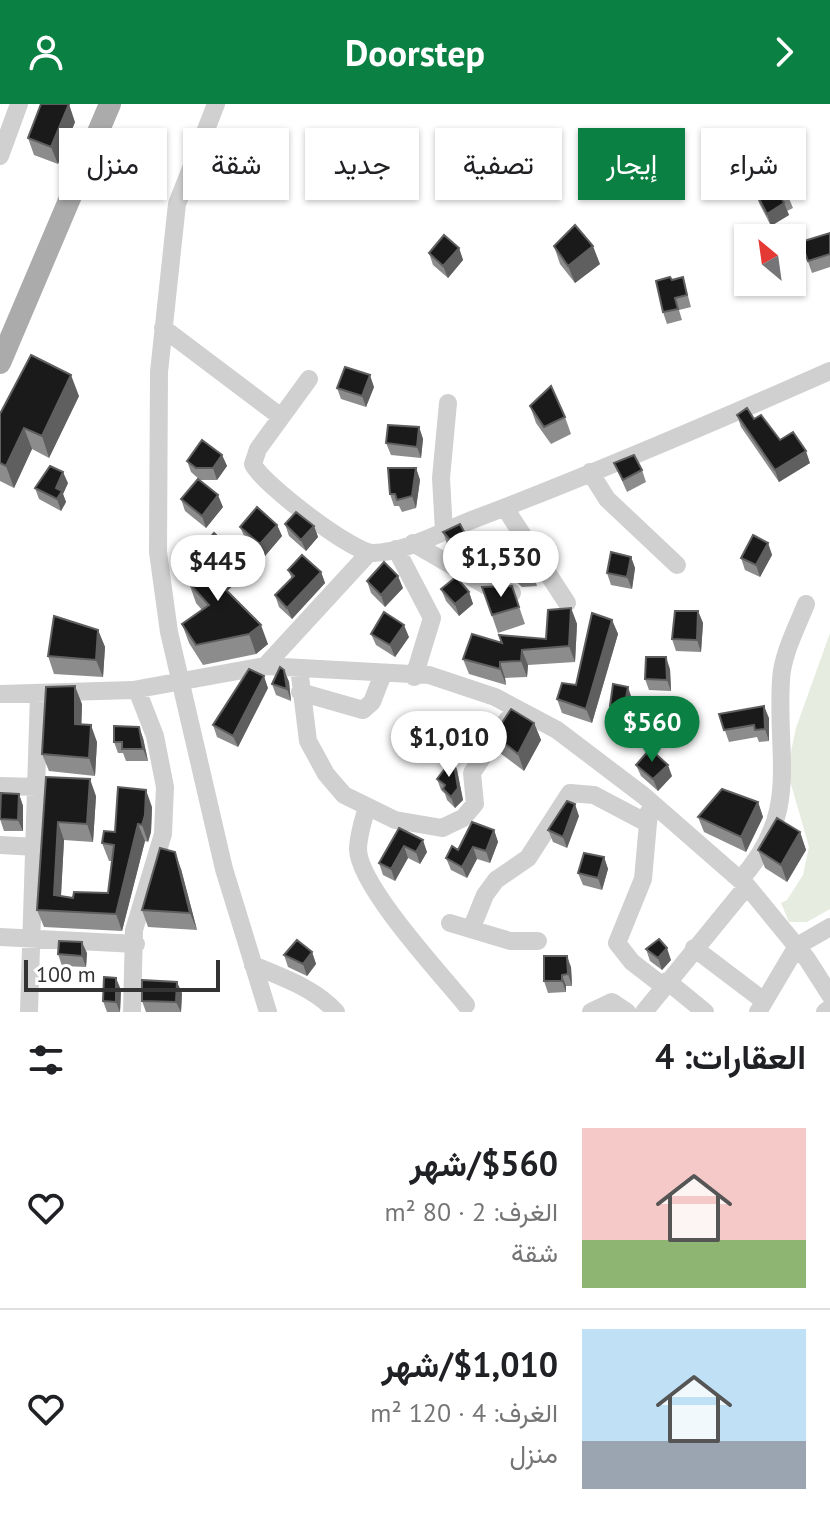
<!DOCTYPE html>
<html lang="ar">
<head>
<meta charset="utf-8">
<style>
  body { margin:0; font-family:"PT Sans",Vazirmatn,sans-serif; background:#f6f6f6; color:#202124; direction:rtl; height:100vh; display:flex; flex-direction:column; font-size:30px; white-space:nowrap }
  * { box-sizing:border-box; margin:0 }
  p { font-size:26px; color:#757577 }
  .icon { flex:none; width:44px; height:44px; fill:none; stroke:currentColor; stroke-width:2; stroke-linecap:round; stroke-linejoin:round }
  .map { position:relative; height:908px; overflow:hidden; direction:ltr }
  .details { display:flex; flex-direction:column; background:#fff; flex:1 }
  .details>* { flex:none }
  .banner { position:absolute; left:24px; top:24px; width:782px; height:72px; direction:rtl; display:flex; gap:16px }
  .needle { width:52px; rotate:331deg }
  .controls { position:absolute; left:734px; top:120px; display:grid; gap:16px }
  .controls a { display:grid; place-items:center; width:72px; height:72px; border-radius:0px; background:#fff; box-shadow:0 2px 6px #0004; font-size:40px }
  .scale { position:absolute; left:24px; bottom:20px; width:196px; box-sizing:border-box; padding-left:8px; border:4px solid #333; border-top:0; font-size:22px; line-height:28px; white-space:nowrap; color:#333; -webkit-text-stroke:6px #fff; paint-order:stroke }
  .price { position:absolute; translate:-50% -68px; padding:0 18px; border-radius:28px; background:#fff; color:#222; font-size:26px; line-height:52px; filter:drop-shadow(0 2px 4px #0008) }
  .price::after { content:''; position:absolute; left:50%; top:48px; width:24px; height:18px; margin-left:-12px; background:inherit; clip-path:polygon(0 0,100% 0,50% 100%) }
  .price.on { background:#0b8043; color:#fff }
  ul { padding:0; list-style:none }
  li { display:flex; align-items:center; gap:24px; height:200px; padding:0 24px }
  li+li { border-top:2px solid #e0e0e0 }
  li span { display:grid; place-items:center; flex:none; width:224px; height:160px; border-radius:0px; color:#555 }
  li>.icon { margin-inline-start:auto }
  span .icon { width:96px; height:96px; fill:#fffc; stroke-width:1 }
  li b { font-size:34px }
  h2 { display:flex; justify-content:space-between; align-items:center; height:96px; padding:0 24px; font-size:34px }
  .tag { padding:0 28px; border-radius:0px; background:#fff; box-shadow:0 2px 6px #0004; font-size:28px; line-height:72px }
  .tag.on { background:#0b8043; color:#fff }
  header { display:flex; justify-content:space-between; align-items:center; height:104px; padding:0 24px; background:#0b8043; color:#fff; font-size:36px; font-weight:600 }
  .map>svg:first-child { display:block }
</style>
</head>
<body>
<header><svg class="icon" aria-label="forward" viewBox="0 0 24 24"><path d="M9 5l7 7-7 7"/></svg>Doorstep<svg class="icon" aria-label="person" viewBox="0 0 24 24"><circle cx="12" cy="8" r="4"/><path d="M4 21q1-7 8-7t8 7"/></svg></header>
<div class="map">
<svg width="830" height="908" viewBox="0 0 830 908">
  <rect width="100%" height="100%" fill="#fff"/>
  <!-- green -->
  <path fill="#e6ecdf" d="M830,529V805L807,818H789L781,799L787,796L803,771L809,743L787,666L796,624Z"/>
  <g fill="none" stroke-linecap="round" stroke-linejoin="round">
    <!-- minor -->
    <path stroke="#d0d0d0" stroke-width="18" d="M216,0L177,100L159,268L158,448L169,528L224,765L268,908
      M0,52L19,0
      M163,224L281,313
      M309,275L258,345L253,360C261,379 353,449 373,449C407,448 445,426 477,414C596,369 714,318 830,267
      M590,368L607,395L677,461
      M505,404L567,499
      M444,427L441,374L448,299
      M413,439L485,481L512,489
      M396,445L432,514L414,573
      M265,562L369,449
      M299,564L308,637L326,670L344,691L395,716L442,724L463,714L475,700L472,669L507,616
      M300,588L363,606L372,598L383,570
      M0,590L133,586L265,562L429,571L495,593L557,626L644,692L747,782L807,855L830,891
      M0,682L38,683
      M367,703C363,717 358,732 358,746C360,783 440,869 466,901
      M649,708L643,775L617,839L632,858L663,882
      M0,741L36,743
      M740,776C801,708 776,657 781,576C782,551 797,523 806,500
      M450,819L510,837H538
      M472,823L485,791L496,776L528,754L570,689L594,691L647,719
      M0,833L136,840
      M694,844L764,897
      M253,861C281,873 315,884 336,908
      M667,877L705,908
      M29,908L39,590
      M132,908L134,826L163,730L165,683L155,632L137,586
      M591,908L612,898L627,908
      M644,908L747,782
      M758,908L797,842L830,823
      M825,908L830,904"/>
    <!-- major -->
    <path stroke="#ababab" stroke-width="22" d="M0,259L110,0"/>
  </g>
  <!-- wall -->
  <path fill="#8c8c8c" d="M75,18L58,60L34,51L28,34Z
    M755,87L788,92L793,104L787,107L789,111L771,122L759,99Z
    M830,129V163L812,169L801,138Z
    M554,142L600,160L575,179L560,160Z
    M459,144L463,156L448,174L433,161L429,149Z
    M683,173L691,203L679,206L682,216L667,220L663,208L672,176Z
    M374,283L366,303L341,295L337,284Z
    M79,292L49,354L32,345L14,384L0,377V310Z
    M530,302L565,313L571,330L551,340L536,319Z
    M737,311L754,315L810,359L779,378L741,323Z
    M419,323L423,335L421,354L391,351L386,339Z
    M222,351L227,362L217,376H200L191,368L187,357Z
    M614,359L642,366L646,378L627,388Z
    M416,364L420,376L416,404L402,408L399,402H394L390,390Z
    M68,379L63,390L66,398L61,407L39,395L35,384Z
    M181,395L223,403L206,424L185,407Z
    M285,420L314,422L318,433L306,447L289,432Z
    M277,421L282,432L265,452L245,434L240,423Z
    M443,428L467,433L471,444L458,451L447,440Z
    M768,439L772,451L760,473L745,466L741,454Z
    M203,442L233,448L241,468L234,475L236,479L227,487L268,540L256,550L203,561L189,539L182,520L202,506L196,499L189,479L210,462Z
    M631,453L635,464L632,485L611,481L607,469Z
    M514,460L533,470L537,482L522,483L511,473L507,461Z
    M288,466L321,468L325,479L292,515L279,503L275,491L292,475Z
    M367,477L403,484L385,503L371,489Z
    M512,482L525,520L498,529L482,483Z
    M441,485L469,488L473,500L459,512L446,497Z
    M571,504L577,520L575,558L528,561L527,573L505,574L506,581L469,570L463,555L502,539L546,535Z
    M698,507L703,519L701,548L676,547L672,535Z
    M612,516L618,530L592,619L562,609L557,595L576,581Z
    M98,526L105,543L103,573L54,570L48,552Z
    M371,530L409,533L395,553L376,541Z
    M670,565L671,587L649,586L645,575Z
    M284,566L289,578L291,597L276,591L272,580Z
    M268,584L238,643L217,633L213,621Z
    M632,595L628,617L614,614L610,602Z
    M82,600L81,620L97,638L95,672L49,667L42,650Z
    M719,610L769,614V637L759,638L757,633L729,638Z
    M534,619L541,636L524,667L500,649L494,631Z
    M139,623L143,634L148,657H126L123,649H118L114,638Z
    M453,654L457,666L463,696L455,704L447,696L445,690L441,686L437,675Z
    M636,661L672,672L658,687L641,672Z
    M46,673L96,692L93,738L64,736L61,792L73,794L108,789L112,757H109L102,739L115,728L152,703L151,728L148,738L145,737L122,827L44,823L37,806Z
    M19,690L23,702V727H4L0,715Z
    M758,698L763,713L746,748L704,728L698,713Z
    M579,712L567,744L553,738L548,726Z
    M399,724L427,748L420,760L408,754L395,777L383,771L379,759Z
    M494,726L498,738L490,759L477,755L467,774L451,766L446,754Z
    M800,728L806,746L787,778L765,764L758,746Z
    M604,753L608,765L602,786L583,781L578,769Z
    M181,765L197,826L148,823L142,806Z
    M646,845L671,856L662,866L650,857Z
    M312,848L316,860L307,872L288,863L284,851Z
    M87,849L86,863L62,862L58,850Z
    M571,863L572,882H566V888L548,889L544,877Z
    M121,886L120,908H107L103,897Z
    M182,889L181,908H146L142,897Z"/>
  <!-- shaded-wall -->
  <path fill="#5f5f5f" d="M69,0L75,18L58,60L51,43Z
    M784,99L789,111L771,122L767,110Z
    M593,142L600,160L575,179L568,162Z
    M459,144L463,156L448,174L443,162Z
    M71,271L79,292L49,354L42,332Z
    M370,271L374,283L366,303L362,292Z
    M419,323L423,335L421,354L417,343Z
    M24,324L32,345L14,384L6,362Z
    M806,347L810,359L779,378L775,366Z
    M222,351L227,362L217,376L213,364Z
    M416,364L420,376L416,404L412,392Z
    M63,368L68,379L63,390L66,398L61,407L57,395L56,384Z
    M218,391L223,403L206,424L202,412Z
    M277,421L282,432L265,452L260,440Z
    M314,422L318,433L306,447L301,436Z
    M768,439L772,451L760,473L756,461Z
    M233,448L241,468L234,475L236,479L220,493L213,473Z
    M631,453L635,464L632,485L627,473Z
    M321,468L325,479L292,515L287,504Z
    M398,472L403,484L385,503L381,491Z
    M469,488L473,500L459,512L455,500Z
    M571,504L577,520L575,558L569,542Z
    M698,507L703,519L701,548L697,536Z
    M612,516L618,530L592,619L586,605Z
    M261,521L268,540L256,550L249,530Z
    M404,521L409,533L395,553L390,541Z
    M98,526L105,543L103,573L96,556Z
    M522,546L528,561L527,573L521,557Z
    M666,553L670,565L671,587L667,576Z
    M500,558L505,574L506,581L500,565Z
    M284,566L289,578L291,597L287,585Z
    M264,572L268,584L238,643L233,632Z
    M75,582L82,600L81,637L75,620Z
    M628,583L632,595L628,617L624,605Z
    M764,602L769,614V637L765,625Z
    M534,619L541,636L524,667L518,650Z
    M91,621L97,638L95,672L89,654Z
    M139,623L143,634L148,657L143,645Z
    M453,654L457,666L463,696L455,704L451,693Z
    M668,661L672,672L658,687L653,675Z
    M90,675L96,692L93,738L87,720Z
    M146,686L152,703L151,728L148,738L142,721Z
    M19,690L23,702V727L18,716Z
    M758,698L763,713L746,748L741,733Z
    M575,700L579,712L567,744L563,733Z
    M58,718L64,736L60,808L54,791Z
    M138,720L145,737L122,827L116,810Z
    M494,726L498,738L490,759L486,747Z
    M800,728L806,746L787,778L781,761Z
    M423,736L427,748L420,760L416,748Z
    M404,742L408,754L395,777L391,765Z
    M473,743L477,755L467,774L462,763Z
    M175,748L181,765L197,826L190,809Z
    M604,753L608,765L602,786L598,774Z
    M82,838L87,849L86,863L82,852Z
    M667,844L671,856L662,866L658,854Z
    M312,848L316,860L307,872L303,860Z
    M567,852L571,863L572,882L568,870Z
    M562,871L566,882V888L562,877Z
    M116,874L121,886L120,908L116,898Z
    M177,878L182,889L181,908L176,898Z"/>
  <!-- building -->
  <path fill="#1a1a1a" stroke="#5f5f5f" stroke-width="2" d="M41,0H69L51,43L28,34Z
    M780,75L788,92L782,95L784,99L767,110L755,87Z
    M575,121L593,142L568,162L554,142Z
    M830,129V150L808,157L801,138Z
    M444,131L459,144L443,162L429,149Z
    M670,173L672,176L683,173L687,191L675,194L678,205L663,208L656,177Z
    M31,251L71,271L42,332L24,324L6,362L0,359V310Z
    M345,263L370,271L362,292L337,284Z
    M551,282L565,313L544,323L530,302Z
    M747,304L754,315L761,311L780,336L793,328L806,347L775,366L737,311Z
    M388,321L419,323L417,343L386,339Z
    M202,336L222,351L213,364H196L187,357Z
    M634,351L642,366L623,376L614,359Z
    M50,362L63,368L56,384L62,387L57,395L35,384Z
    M388,364H416L412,392L397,396L395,390H390Z
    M198,375L218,391L202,412L181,395Z
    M257,403L277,421L260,440L240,423Z
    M296,408L314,422L301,436L285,420Z
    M460,420L467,433L453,439L443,428Z
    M214,429L233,448L227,456L229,459L213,473L261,521L249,530L196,541L182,520L209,501L189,479L217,456L203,442Z
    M753,431L768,439L756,461L741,454Z
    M611,448L631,453L627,473L607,469Z
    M524,450L533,470L518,471L507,461L514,460L513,451Z
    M302,451L321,468L287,504L275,491L294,472L288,466Z
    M384,458L398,472L381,491L367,477Z
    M456,473L469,488L455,500L441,485Z
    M512,482L519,503L492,511L482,483Z
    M571,504L569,542L522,546L521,557L500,558V565L463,555L472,530L502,539L499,531L546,535L548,506Z
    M675,507H698L697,536L672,535Z
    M384,508L404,521L390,541L371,530Z
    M592,509L612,516L586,605L557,595L562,579L576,581Z
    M54,512L98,526L96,556L48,552Z
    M646,553H666L667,576L645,575Z
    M280,563L284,566L287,585L272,580Z
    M249,565L264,572L233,632L213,621Z
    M613,580L628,583L624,605L610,602Z
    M75,582V620L91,621L89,654L42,650L46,583Z
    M764,602L765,625L755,626L754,621L724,626L719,610Z
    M511,605L534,619L518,650L494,631Z
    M114,622L139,623L143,645H122V638H114Z
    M650,645L668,661L653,675L636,661Z
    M453,654L458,684L451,693L443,685L445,681L437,675Z
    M46,673L90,675L87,720L58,718L54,791L73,794L74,788L108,789L114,741L102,739L104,727L115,728L118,683L146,686L145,711L142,721L138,720L116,810L37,806Z
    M722,685L758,698L741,733L698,713Z
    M1,689L19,690L18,716L0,715Z
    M567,697L575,700L563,733L548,726Z
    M777,714L800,728L781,761L758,746Z
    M472,718L494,726L486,747L473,743L462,763L446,754L452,742L458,746Z
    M399,724L423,736L416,748L404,742L391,765L379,759Z
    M160,744L175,748L190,809L142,806Z
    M584,749L604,753L598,774L578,769Z
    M659,835L667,844L658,854L646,845Z
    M297,836L312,848L303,860L284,851Z
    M59,837L82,838V852L58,850Z
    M544,852H567L568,870L562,871V877H544Z
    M104,873L116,874V898L103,897Z
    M142,876L177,878L176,898L142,897Z"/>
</svg>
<div class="controls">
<a><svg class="needle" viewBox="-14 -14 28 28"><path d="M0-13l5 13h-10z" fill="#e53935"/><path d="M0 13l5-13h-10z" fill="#757577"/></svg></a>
</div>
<div class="scale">100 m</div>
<b class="price" style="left:501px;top:495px">$1,530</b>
<b class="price" style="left:218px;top:499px">$445</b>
<b class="price on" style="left:652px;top:660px">$560</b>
<b class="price" style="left:449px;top:675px">$1,010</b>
<div class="banner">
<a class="tag">شراء</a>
<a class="tag on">إيجار</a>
<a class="tag">تصفية</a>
<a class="tag">جديد</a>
<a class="tag">شقة</a>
<a class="tag">منزل</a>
</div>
</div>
<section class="details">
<h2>العقارات: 4<svg class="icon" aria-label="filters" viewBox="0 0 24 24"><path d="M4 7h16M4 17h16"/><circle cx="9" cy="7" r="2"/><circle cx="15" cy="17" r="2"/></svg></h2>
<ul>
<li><span style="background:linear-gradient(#f6c9c9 70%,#8fb573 0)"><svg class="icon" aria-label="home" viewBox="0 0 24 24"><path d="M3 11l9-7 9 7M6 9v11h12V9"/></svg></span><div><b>$560/شهر</b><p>الغرف: 2 · 80 m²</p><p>شقة</p></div><svg class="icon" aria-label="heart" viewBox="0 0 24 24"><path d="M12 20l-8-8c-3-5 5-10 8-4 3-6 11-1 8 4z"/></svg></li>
<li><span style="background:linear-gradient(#bfe0f5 70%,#9aa5b1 0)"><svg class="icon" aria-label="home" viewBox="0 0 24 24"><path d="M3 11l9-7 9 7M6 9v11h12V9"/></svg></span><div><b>$1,010/شهر</b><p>الغرف: 4 · 120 m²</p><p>منزل</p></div><svg class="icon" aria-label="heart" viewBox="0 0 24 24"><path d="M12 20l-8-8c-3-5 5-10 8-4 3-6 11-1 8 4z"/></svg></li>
</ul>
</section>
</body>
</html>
